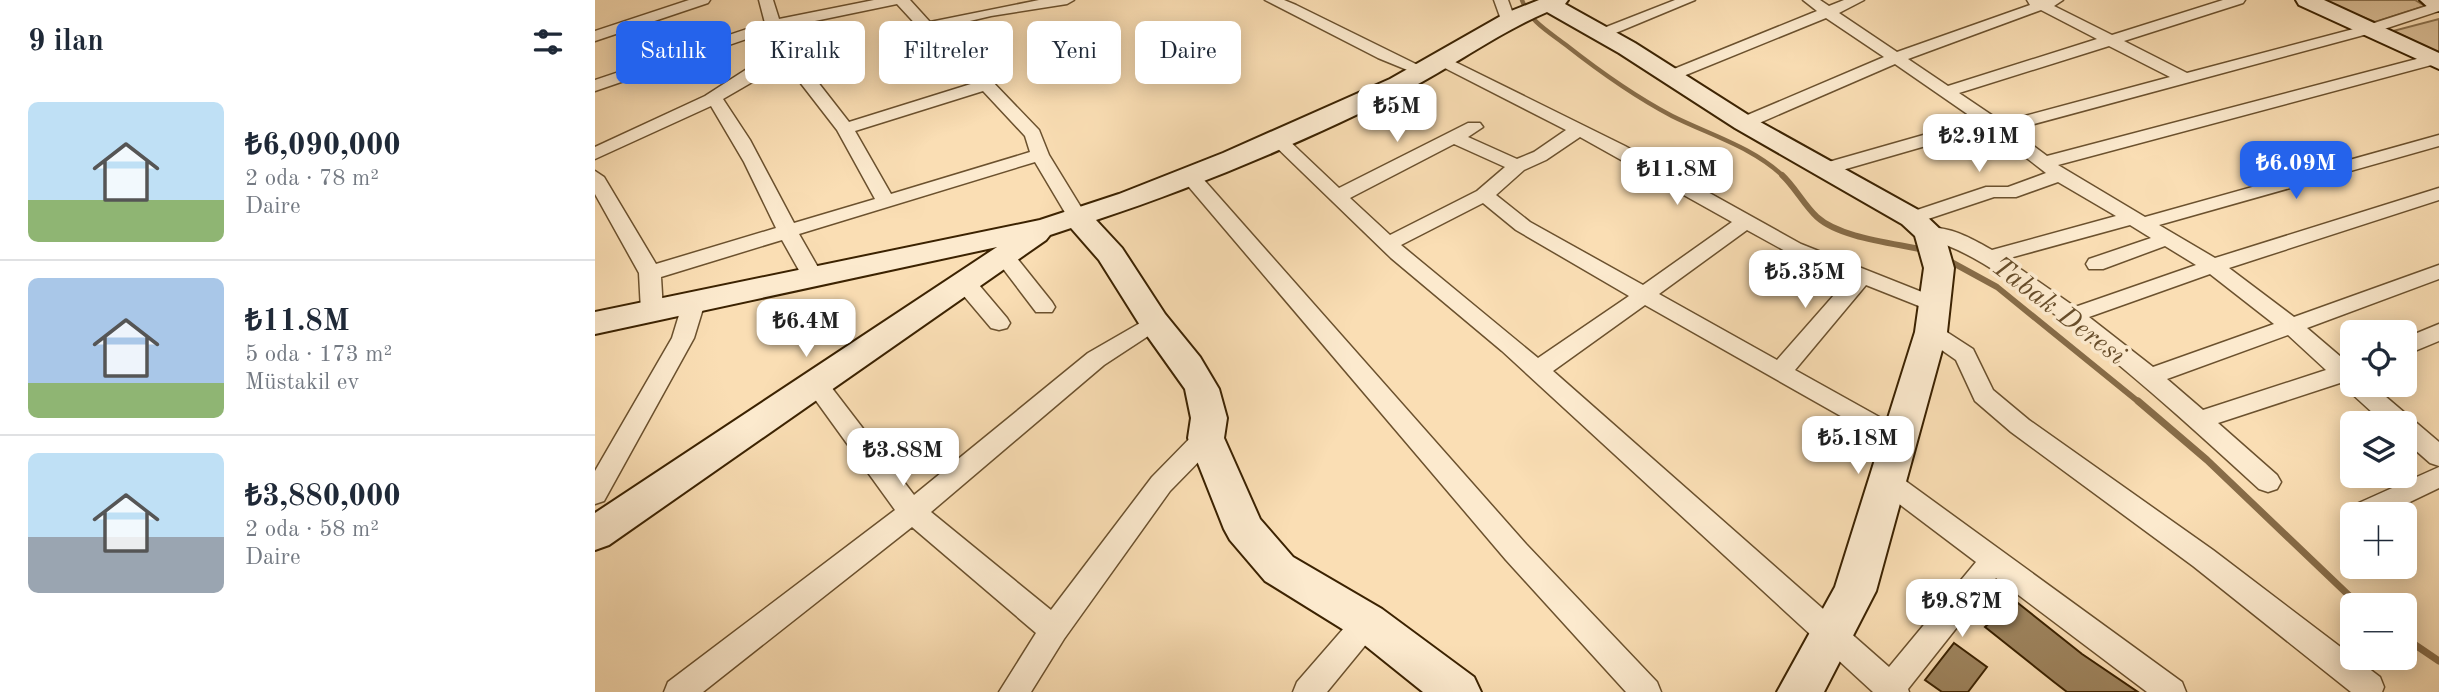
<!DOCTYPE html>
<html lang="tr">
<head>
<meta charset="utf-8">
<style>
  body { margin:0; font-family:"Old Standard TT",serif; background:#f2f2f3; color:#1f2937; height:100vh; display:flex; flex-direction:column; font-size:26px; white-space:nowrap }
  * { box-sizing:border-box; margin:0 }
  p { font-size:23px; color:#747a83 }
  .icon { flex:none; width:38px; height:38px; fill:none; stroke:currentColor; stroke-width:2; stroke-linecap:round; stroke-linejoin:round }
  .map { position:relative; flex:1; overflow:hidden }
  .details { display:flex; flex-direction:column; background:#fff; width:595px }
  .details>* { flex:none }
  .guide { position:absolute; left:21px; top:21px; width:665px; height:63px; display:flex; gap:14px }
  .tools { position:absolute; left:1745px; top:320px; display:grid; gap:14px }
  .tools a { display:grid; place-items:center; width:77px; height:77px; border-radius:10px; background:#fff; box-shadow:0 4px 18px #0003; font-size:35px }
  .price { position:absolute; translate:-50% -60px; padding:0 16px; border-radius:14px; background:#fff; color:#222; font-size:23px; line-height:46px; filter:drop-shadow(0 2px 4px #0008) }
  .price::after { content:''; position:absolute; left:50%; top:42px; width:21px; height:16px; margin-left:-10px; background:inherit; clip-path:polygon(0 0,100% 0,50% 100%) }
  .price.active { background:#2563eb; color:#fff }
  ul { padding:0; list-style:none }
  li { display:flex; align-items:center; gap:21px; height:175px; padding:0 28px }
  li+li { border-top:2px solid #e0e1e3 }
  li span { display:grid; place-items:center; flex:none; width:196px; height:140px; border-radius:10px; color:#555 }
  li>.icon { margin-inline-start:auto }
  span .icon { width:84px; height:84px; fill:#fffc; stroke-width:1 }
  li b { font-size:30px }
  h2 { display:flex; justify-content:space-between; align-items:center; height:84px; padding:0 28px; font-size:30px }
  .tag { padding:0 24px; border-radius:10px; background:#fff; box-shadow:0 4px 18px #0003; font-size:24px; line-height:63px }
  .tag.active { background:#2563eb; color:#fff }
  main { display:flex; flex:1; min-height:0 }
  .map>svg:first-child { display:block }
</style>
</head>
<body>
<main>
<section class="details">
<h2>9 ilan<svg class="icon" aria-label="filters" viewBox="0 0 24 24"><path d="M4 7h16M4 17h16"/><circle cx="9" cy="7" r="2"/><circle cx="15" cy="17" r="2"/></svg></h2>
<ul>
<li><span style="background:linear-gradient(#bfe0f5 70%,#8fb573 0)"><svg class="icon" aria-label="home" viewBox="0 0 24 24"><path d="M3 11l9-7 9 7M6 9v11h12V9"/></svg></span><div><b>₺6,090,000</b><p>2 oda · 78 m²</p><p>Daire</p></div></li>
<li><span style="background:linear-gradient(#a9c7e8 75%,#8fb573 0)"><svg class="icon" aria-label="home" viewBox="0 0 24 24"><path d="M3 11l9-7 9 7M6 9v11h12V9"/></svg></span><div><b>₺11.8M</b><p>5 oda · 173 m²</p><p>Müstakil ev</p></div></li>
<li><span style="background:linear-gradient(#bfe0f5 60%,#9aa5b1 0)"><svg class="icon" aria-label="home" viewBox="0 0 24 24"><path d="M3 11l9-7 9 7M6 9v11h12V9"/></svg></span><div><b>₺3,880,000</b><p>2 oda · 58 m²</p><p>Daire</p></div></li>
</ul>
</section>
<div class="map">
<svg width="1844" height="692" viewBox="0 0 1844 692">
  <rect width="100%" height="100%" fill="#fadeb4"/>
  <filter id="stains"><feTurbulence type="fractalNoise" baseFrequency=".00286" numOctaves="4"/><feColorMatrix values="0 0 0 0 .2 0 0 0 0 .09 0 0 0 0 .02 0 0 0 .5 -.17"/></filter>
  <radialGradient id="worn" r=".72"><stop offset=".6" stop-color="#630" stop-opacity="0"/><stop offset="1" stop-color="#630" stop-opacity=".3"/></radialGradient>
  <!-- green -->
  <path fill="#dabe96" stroke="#8a704c" stroke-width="2" d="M1725,0H1820L1830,6L1780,22Z
    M1844,19V53L1798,31Z"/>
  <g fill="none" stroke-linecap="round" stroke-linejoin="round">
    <!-- stream-far2 -->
    <path stroke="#876c48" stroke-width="4.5" d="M927,0C934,21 954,32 971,45C1004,71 1039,96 1077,116C1115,135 1158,147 1189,177"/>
    <!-- stream-far1 -->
    <path stroke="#876c48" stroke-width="6" d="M1187,175C1200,187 1209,205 1222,217C1245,238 1299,243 1330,250
      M1349,258L1402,287L1545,403"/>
    <!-- stream -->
    <path stroke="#876c48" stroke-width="7" d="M1543,401L1612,460L1765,606
      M1810,638L1844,661"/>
  </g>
  <!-- building -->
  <path fill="#9e845e" stroke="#3b2201" stroke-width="2" d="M1409,592L1487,654L1543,692H1472L1459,682L1390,627L1408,611L1397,603Z
    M1359,643L1392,667L1373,692H1347L1330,680Z"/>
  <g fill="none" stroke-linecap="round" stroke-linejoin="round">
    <defs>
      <path id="street" d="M94,0H115L113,3L0,41V31Z
        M164,0H178L184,19L279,0H315L335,22L444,0H479L472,4L396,16L341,29L350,42L394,78L444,130L454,155L492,217L482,223L475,221L440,162L204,234L228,276L224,281H210L187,240L66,277L68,311L65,316L57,318L49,316L46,311L44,273L0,194V171L9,177L61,264L181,228L149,162L116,106L0,159V147L110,96L172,56L174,41L172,32L0,91V80L170,23ZM302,4L326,30L338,48L379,83L254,122L190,40L186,28ZM187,59L242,130L280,199L199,223L155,140L128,99L166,77ZM388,91L430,136L435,152L296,194L260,131Z
        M670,0H689L701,5L835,71L827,76L783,58Z
        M899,0H913L921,22L918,25H908Z
        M1080,0H1100L1011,37H1001L998,34L1001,31Z
        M1208,0H1225L1234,6L1249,0H1269L1244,13L1302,52L1435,5L1432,0H1468L1459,6L1517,35L1628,0H1650L1648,3L1529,41L1592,73L1770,26L1844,2V11L1780,32L1417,130L1452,156L1833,56L1844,55V63L1463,165L1550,217L1844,135V146L1564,225L1620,258L1844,188V200L1634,268L1699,317L1844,265V279L1712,328L1753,363L1757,362V385H1777L1844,442V466L1835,463L1810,441V424H1790L1745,383L1623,423L1682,475L1686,482L1682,489L1673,492L1664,489C1593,424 1521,358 1443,302C1406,274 1372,249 1327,237L1324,233L1327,229C1350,223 1378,239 1397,250L1521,216L1463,182L1421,197H1399L1324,222H1310L1307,218L1310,214L1391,187H1413L1451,173L1393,128L1237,173H1223L1221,169L1223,165L1381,120L1300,64L1155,127H1143L1140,123L1143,119L1289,57L1231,18L1081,79H1069L1067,76L1069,73L1222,11ZM1446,10L1502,39L1353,86L1313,59ZM1514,46L1575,77L1407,122L1364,93ZM1535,225L1556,238L1494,259L1491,264L1494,269H1508L1570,246L1601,265L1480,307L1411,259ZM1615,274L1679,324L1558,367L1494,317ZM1693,335L1731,370L1608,410L1572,379Z
        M846,55L1030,146L1206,244L1347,300L1350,305L1347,310L1339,312L1271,285L1200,370L1313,433L1316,440L1313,447L1304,449L1050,305L958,371L1294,667L1381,562L1283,488L1279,481L1283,474L1292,471L1301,474L1587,682L1591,692H1552L1401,578L1313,689L1314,692H1278L907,351L796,258L673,139L682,134L688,135L744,188L873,123H885L888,127L873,137L922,159L939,152L971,130L840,63L838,60L840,57ZM985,137L1137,222L1048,285L935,222L901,195L929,170L951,160ZM859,144L910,167L882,191L795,235L755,198ZM888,203L921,230L1034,296L943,358L806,245ZM1152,230L1192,252L1254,278L1182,360L1064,294Z
        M595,170L602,172L931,544L1062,682L1066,692H1031L911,560L588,180L586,176Z
        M410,251L417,252L457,302L460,307L457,312H441L403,262L400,257L403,252Z
        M371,277L379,279L412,318L415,323L412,328L404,330L396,328L363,289L360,284L363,279Z
        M99,295L107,297L110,302L99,338L9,501L0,504V471L77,338L88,302L91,297Z
        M559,315L567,317L570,322L567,327L509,365L336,512L456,610L557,477L602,431L611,429L620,431L623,438L620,445L575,491L469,639L436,692H404L441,633L317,527L108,692H69L73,682L300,510L214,391L210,385L214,379L222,377L230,379L319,495L493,353Z
        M1336,324L1344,327L1378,349L1398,390L1434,420L1618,550L1785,677L1789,687L1787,692H1756L1598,566L1416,432L1380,401L1361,360L1328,337L1325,332L1328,327Z
        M1844,324V341L1810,355V338Z
        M1844,467V488L1790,514H1757V522L1753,514L1757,506Z
        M772,609L782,613L787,622L782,631L732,692H698L702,682L762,613Z"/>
      <path id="secondary" d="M944,0H973L970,4L1040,43L1158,118L1327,212L1349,233L1359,268L1352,332L1281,591L1229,692H1182L1240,587L1320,332L1329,268L1320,236L1307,224L1140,128L1024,53L952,12C903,33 860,65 812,90C715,139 604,186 501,220L527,248L570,314L605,357L624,389L632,418L629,438L665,519L698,557L787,609L879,677L886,692H828L757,635L670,581L635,540L629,529L593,438L596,418L590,389L548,330L504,260L476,228L455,235L451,240L14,545L0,550V513L402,247L0,334V312L445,220L524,194L628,153L795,79L911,13Z
        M1701,0H1729L1844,53V69L1704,5Z
        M1825,0H1844V11L1836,10Z"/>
    </defs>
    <!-- street casing -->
    <use href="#street" stroke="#6b512e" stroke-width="3"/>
    <!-- secondary casing -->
    <use href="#secondary" stroke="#3b2201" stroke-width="4"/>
    <!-- street -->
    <use href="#street" fill="#fceace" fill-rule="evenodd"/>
    <!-- secondary -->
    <use href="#secondary" fill="#fceace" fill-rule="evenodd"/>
  </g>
  <g text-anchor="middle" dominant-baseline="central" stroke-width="7" stroke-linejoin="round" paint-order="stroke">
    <!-- water labels -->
    <g font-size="28" font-style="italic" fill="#674d2a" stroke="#fceace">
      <text transform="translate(1463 312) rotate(37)">Tabak Deresi</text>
    </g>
  </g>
  <rect width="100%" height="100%" filter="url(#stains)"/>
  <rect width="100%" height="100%" fill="url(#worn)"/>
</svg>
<div class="tools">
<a><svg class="icon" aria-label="locate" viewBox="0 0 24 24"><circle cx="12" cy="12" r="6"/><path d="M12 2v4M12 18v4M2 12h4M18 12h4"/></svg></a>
<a><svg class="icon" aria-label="layers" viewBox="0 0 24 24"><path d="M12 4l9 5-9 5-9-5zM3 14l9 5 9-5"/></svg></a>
<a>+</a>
<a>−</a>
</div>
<b class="price" style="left:802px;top:144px">₺5M</b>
<b class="price" style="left:1384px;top:174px">₺2.91M</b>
<b class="price active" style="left:1701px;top:201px">₺6.09M</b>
<b class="price" style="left:1082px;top:207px">₺11.8M</b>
<b class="price" style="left:1210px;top:310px">₺5.35M</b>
<b class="price" style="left:211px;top:359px">₺6.4M</b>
<b class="price" style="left:1263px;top:476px">₺5.18M</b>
<b class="price" style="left:308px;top:488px">₺3.88M</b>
<b class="price" style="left:1367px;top:639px">₺9.87M</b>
<div class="guide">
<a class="tag active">Satılık</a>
<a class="tag">Kiralık</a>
<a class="tag">Filtreler</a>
<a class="tag">Yeni</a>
<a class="tag">Daire</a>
</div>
</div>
</main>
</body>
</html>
